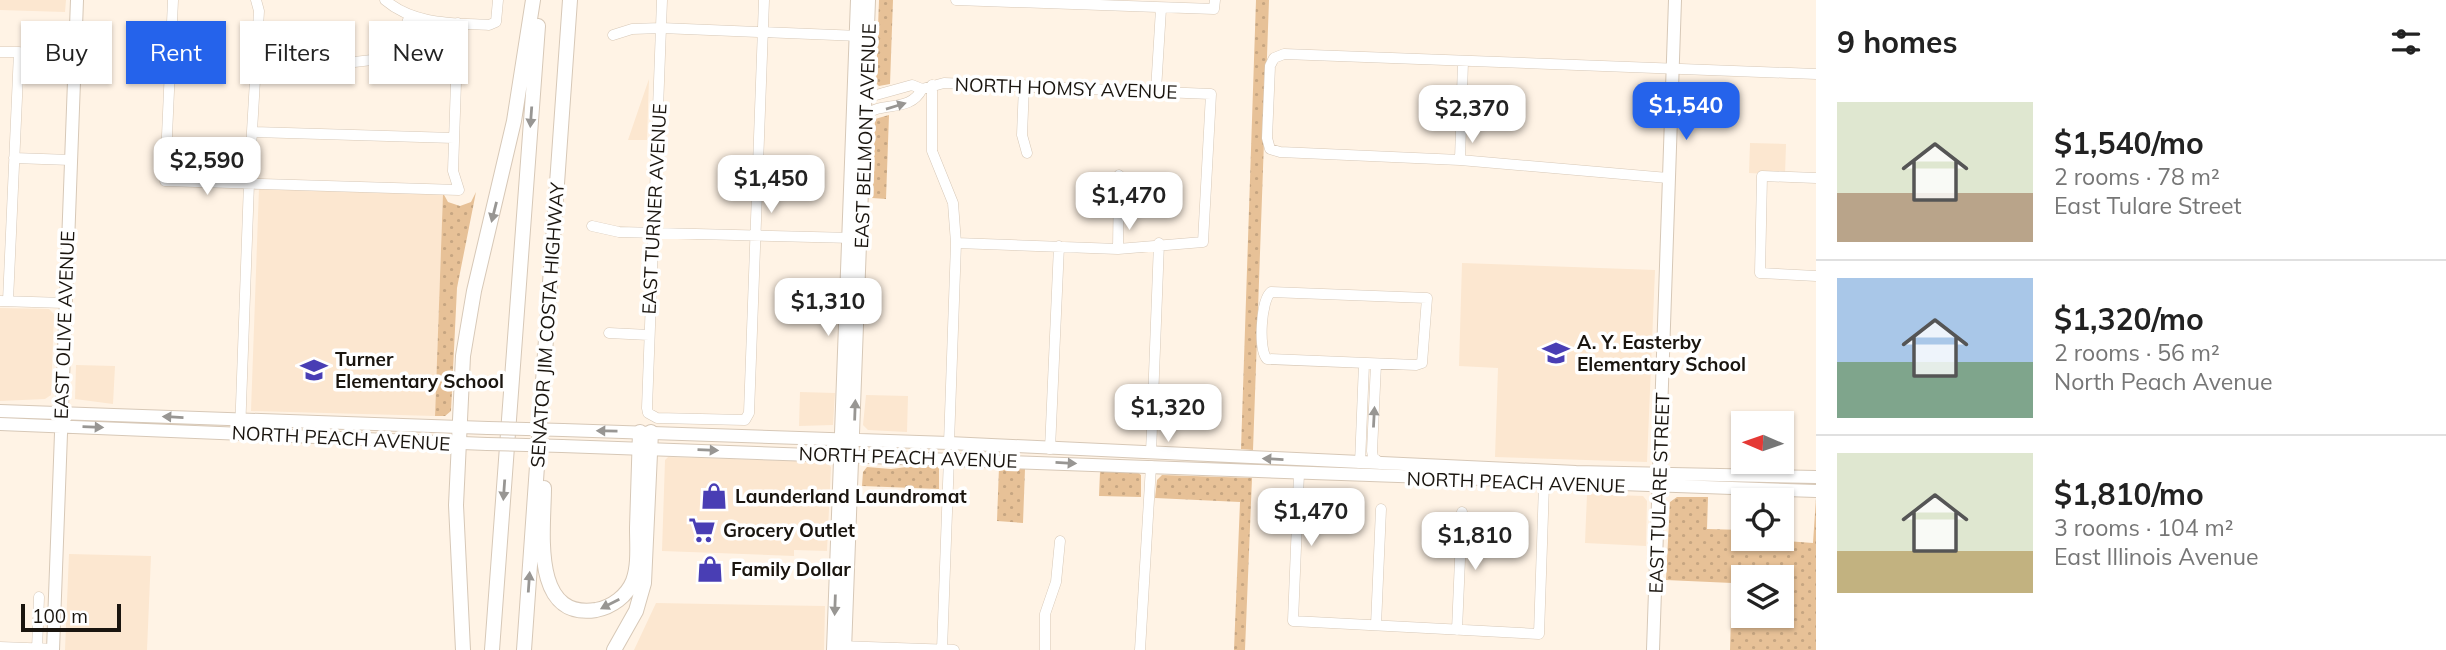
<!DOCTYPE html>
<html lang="en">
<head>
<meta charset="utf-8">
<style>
  body { margin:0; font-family:Mulish,sans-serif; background:#f6f6f6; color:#222; height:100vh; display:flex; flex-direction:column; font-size:26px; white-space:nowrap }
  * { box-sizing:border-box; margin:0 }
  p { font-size:23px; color:#767676 }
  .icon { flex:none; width:38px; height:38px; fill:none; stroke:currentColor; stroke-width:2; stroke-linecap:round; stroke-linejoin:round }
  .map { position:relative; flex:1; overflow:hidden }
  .details { display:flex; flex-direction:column; background:#fff; width:630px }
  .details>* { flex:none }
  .banner { position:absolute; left:21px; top:21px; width:665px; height:63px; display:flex; gap:14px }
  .needle { width:46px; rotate:272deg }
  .controls { position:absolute; left:1731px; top:411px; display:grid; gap:14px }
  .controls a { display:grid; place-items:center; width:63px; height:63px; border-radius:0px; background:#fff; box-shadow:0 2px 5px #0004; font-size:35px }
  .scale { position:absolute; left:21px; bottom:18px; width:100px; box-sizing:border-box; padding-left:7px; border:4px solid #1a150f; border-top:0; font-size:19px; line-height:24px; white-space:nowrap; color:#1a150f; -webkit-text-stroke:5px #fff; paint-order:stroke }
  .price { position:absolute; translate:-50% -60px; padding:0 16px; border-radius:14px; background:#fff; color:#222; font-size:23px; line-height:46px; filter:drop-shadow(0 2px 4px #0008) }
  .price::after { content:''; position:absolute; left:50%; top:42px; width:21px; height:16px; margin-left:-10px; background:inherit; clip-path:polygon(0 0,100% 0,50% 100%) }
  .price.active { background:#2563eb; color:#fff }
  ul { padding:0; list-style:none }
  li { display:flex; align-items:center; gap:21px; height:175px; padding:0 21px }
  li+li { border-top:2px solid #e0e0e0 }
  li span { display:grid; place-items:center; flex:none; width:196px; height:140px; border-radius:0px; color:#555 }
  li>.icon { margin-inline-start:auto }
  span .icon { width:84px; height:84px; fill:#fffc; stroke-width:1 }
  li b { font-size:30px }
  h2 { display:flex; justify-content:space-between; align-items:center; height:84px; padding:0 21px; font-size:30px }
  .pill { padding:0 24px; border-radius:0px; background:#fff; box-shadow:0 2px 5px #0004; font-size:24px; line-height:63px }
  .pill.active { background:#2563eb; color:#fff }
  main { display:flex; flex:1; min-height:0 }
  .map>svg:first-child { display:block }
</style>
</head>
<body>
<main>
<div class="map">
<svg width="1816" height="650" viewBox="0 0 1816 650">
  <defs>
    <pattern id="grass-dots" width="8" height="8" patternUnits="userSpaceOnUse" patternTransform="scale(1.75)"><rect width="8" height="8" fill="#e7c197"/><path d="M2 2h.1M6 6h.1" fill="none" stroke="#c6a581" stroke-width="1.8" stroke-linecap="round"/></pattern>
  </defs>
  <rect width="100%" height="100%" fill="#fff3e5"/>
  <!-- built -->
  <path fill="#fce7d0" d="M0,0H66L65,12L0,10Z
    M649,79L647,140H628L641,102Z
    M1750,143L1786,144L1785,175L1749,173Z
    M259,188L443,193L435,416L251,411Z
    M1462,263L1655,270L1647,462L1495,457L1498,368L1459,366Z
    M0,308L49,309L54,314L51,395L45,399L0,401Z
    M76,365L115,366L113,404L75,399Z
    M800,392L835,393L833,425L799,426Z
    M866,395L908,396L907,432L868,430L863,425Z
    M668,457L826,462L831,467L827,551L794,550V556L662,551L665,460Z
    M1587,494L1643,496L1647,501L1646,546L1585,543Z
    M69,554L151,556L147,650H65Z
    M656,603L825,606L824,650H634Z"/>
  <!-- grass -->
  <path fill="url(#grass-dots)" fill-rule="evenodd" d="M879,0H893L890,84L879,86L876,83Z
    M1256,0H1269L1253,450L1241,449Z
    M889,115L886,199L872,198L875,119Z
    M476,192L457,288L451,411L445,416H435L443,193L448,202L460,206L471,202Z
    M915,466L939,467V489L862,486L863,472L867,467L891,469Z
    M999,467L1025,469L1023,523L997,521Z
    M1100,472H1137L1141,475V497L1099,496Z
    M1162,475L1252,478L1245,650H1234L1240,502L1155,498L1157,480Z
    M1708,497L1707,529L1743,530V539H1782L1781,498H1788L1786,541L1813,543L1816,498V650H1730L1732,583L1666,580L1670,502L1677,497ZM1743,578H1782V616H1743Z"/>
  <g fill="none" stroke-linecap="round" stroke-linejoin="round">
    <defs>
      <path id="minor" d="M173,0L165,181L459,190L453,171L458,23
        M385,0C414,25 454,23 489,25L496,22L498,0
        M662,0L647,408L648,413L657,418L745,420L749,413L764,0
        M956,0L1214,9L1215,0
        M613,35L632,29L661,28L860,36
        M0,52H19L8,301
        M337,64L389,58L398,46L410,15
        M932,85V151L953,203L956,243L949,443
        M1024,85L1022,135L1027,153
        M866,90L876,95L912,85L922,89L944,83L1211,94L1203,242L1118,249L956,243
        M1156,90L1161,9
        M865,115C882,101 910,113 922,89
        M254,132L454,138
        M14,158L71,160
        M1460,160L1463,61
        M1668,178L1460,160L1280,152L1270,149L1267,138L1270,66L1274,58L1284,54L1816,74
        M1816,178L1762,176L1760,273L1816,276
        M592,226L619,232L853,238
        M1118,249L1119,175
        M1271,292L1427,298L1422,363L1416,365L1267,359C1258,349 1261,300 1271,292Z
        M0,301L65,303
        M609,333L649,335
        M1376,364L1372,451L1373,457L1381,464
        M240,433L249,183L259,11L256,0
        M1050,449L1059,246
        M1151,453L1159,243
        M1360,463L1364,364
        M1299,473L1293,621L1539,634L1544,484
        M1376,625L1381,509
        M1457,630L1462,512
        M839,646L954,650
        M0,647L53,649
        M37,650L39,597
        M942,650L949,457
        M1045,650V614L1056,582L1060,541
        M1140,650L1151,466"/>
      <path id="major" d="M0,411L488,428
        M0,424L487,444
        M563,430L949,443L1576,472L1816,477
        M562,446C980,458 1398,479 1816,491
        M53,650L77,0
        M833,650L857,0
        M845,650L869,0
        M1653,650L1675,0"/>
      <path id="highway" d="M544,488C544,528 530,620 596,610C612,607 627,596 633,581C639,565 637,545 637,528C638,496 639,464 640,432
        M463,650L456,505L463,356L474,291L514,121L533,0
        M492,650L538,26
        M524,650L570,0
        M614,650L636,611L644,583L651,432"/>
    </defs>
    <!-- minor casing -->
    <use href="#minor" stroke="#d7c8b7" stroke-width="11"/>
    <!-- major casing -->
    <use href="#major" stroke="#d7c8b7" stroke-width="14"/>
    <!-- highway casing -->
    <use href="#highway" stroke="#d7c8b7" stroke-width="16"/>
    <!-- minor -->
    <use href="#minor" stroke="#fff" stroke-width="10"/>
    <!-- major -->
    <use href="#major" stroke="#fff" stroke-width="12"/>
    <!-- highway -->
    <use href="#highway" stroke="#fff" stroke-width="14"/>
    <defs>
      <path id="major-bridge" d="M488,428L563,430
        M487,444L562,446"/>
    </defs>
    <!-- major-bridge casing -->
    <use href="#major-bridge" stroke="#d7c8b7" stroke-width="14" stroke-linecap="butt"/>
    <!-- major-bridge -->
    <use href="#major-bridge" stroke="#fff" stroke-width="12"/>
  </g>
  <!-- one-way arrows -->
  <defs><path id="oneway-solid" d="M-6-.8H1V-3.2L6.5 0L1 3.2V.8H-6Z" transform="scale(1.75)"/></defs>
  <g fill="#989693">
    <use href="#oneway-solid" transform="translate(896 106) rotate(-17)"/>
    <use href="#oneway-solid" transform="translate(531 117) rotate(94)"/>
    <use href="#oneway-solid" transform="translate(494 212) rotate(104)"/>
    <use href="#oneway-solid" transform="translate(855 410) rotate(-88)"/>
    <use href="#oneway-solid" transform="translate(173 417) rotate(-177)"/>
    <use href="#oneway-solid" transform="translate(1374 417) rotate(-87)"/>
    <use href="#oneway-solid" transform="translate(93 427) rotate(2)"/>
    <use href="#oneway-solid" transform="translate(607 431) rotate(-179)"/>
    <use href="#oneway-solid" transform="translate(708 450) rotate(2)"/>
    <use href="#oneway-solid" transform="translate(1273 459) rotate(-177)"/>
    <use href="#oneway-solid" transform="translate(1066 463) rotate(3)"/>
    <use href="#oneway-solid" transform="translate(504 490) rotate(94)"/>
    <use href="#oneway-solid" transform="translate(529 582) rotate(-86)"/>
    <use href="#oneway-solid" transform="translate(610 604) rotate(153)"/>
    <use href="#oneway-solid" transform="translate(835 605) rotate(92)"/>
  </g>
  <!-- icons -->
  <defs>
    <symbol id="school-bare" viewBox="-9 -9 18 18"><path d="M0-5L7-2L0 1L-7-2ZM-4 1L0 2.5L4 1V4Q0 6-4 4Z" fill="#493eb4" stroke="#fff" stroke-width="2.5" paint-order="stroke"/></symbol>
    <symbol id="shop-bare" viewBox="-9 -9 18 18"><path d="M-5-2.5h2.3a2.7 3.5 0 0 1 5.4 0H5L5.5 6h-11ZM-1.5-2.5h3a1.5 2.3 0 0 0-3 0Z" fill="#493eb4" stroke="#fff" stroke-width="2.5" paint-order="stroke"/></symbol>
    <symbol id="supermarket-bare" viewBox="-9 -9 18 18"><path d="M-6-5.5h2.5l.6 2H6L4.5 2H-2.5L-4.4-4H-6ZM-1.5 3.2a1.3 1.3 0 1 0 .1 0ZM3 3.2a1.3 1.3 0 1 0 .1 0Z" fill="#493eb4" stroke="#fff" stroke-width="2.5" paint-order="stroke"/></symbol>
  </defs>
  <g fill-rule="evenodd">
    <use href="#school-bare" x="1537" y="334" width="38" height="38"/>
    <use href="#school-bare" x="295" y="351" width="38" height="38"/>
    <use href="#shop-bare" x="695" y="477" width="38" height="38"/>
    <use href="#supermarket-bare" x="683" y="511" width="38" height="38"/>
    <use href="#shop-bare" x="691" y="550" width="38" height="38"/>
  </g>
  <g text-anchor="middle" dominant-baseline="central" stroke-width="7" stroke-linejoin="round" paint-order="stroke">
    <!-- street labels -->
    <g font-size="19" fill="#1a150f" stroke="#fff">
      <text transform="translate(1066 88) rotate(2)">NORTH HOMSY AVENUE</text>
      <text transform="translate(865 136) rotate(-88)">EAST BELMONT AVENUE</text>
      <text transform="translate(654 209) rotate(-87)">EAST TURNER AVENUE</text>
      <text transform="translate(64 325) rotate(-88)">EAST OLIVE AVENUE</text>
      <text transform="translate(547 325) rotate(-86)">SENATOR JIM COSTA HIGHWAY</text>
      <text transform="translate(341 438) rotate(3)">NORTH PEACH AVENUE</text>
      <text transform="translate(908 457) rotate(2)">NORTH PEACH AVENUE</text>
      <text transform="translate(1516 482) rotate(2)">NORTH PEACH AVENUE</text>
      <text transform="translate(1659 493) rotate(-88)">EAST TULARE STREET</text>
    </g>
    <!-- poi labels -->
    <g font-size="19" font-weight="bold" fill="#1a150f" stroke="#fff" text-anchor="start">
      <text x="1577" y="342">A. Y. Easterby<tspan x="1577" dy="22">Elementary School</tspan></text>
      <text x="335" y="359">Turner<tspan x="335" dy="22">Elementary School</tspan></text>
      <text x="735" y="496">Launderland Laundromat</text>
      <text x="723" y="530">Grocery Outlet</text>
      <text x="731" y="569">Family Dollar</text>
    </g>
  </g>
</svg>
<div class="controls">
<a><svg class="needle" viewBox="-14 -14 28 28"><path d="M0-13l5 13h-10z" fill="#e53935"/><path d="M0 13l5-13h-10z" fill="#767676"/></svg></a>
<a><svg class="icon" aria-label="locate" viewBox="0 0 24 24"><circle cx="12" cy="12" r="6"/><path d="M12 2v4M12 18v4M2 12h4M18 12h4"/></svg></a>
<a><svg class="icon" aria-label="layers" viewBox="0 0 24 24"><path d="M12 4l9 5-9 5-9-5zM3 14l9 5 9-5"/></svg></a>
</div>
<div class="scale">100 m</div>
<b class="price active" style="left:1686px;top:142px">$1,540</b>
<b class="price" style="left:1472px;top:145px">$2,370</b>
<b class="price" style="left:207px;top:197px">$2,590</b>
<b class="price" style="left:771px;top:215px">$1,450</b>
<b class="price" style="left:1129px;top:232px">$1,470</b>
<b class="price" style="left:828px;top:338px">$1,310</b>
<b class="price" style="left:1168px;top:444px">$1,320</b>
<b class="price" style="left:1311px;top:548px">$1,470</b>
<b class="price" style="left:1475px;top:572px">$1,810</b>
<div class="banner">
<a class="pill">Buy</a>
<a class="pill active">Rent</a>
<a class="pill">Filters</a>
<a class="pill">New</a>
</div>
</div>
<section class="details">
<h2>9 homes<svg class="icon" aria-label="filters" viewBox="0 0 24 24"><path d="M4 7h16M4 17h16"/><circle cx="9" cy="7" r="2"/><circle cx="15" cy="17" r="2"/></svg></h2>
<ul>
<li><span style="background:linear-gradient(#dfe7d0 65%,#b9a48a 0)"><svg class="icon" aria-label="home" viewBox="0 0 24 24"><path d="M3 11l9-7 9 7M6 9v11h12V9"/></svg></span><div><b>$1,540/mo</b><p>2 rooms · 78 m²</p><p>East Tulare Street</p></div></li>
<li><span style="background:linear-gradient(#a9c7e8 60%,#7fa58c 0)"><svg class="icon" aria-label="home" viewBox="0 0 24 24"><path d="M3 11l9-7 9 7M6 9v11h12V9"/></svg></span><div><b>$1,320/mo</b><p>2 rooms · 56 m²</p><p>North Peach Avenue</p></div></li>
<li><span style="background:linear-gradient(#dfe7d0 70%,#c2b280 0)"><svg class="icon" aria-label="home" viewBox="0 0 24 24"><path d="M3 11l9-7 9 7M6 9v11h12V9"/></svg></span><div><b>$1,810/mo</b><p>3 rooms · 104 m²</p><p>East Illinois Avenue</p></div></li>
</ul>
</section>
</main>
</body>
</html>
